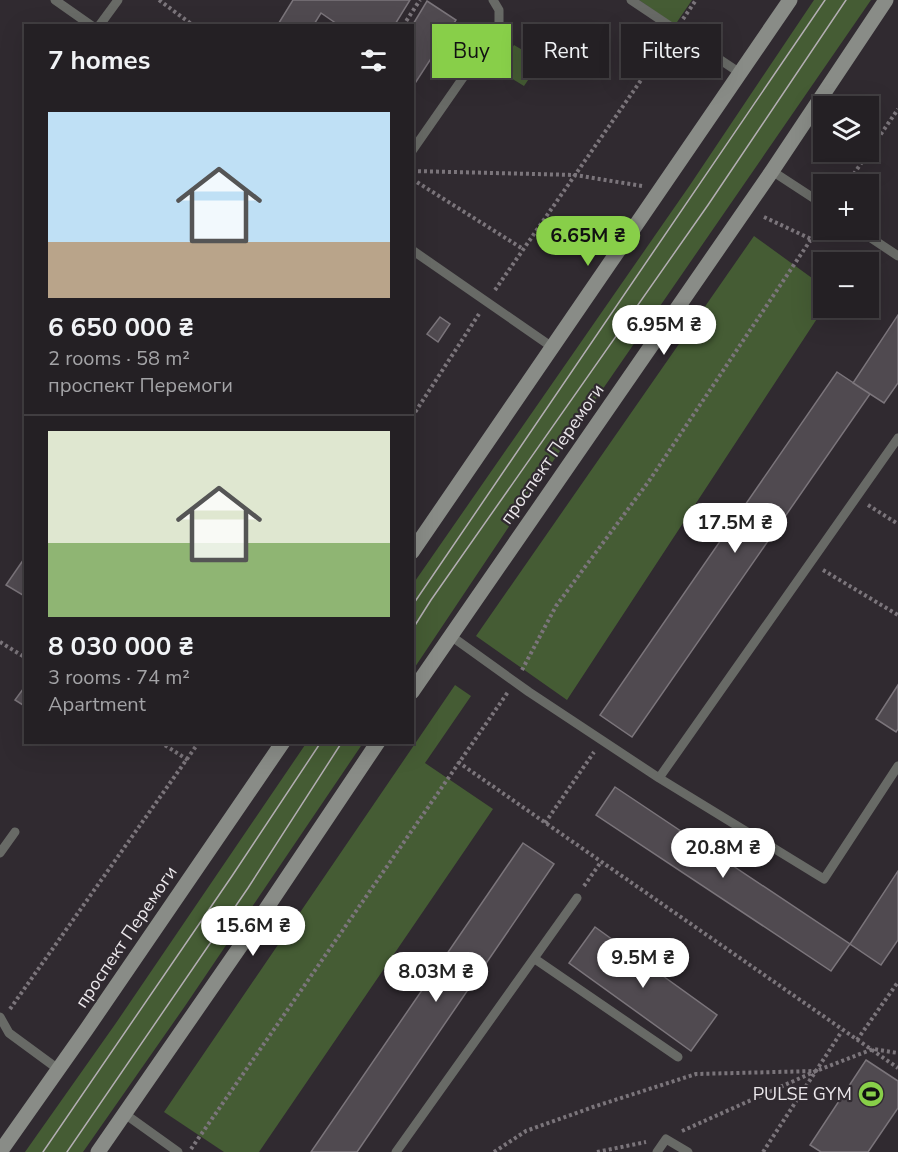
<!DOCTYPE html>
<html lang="en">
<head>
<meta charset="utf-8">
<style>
  body { margin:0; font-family:"Nunito Sans",sans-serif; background:#302d31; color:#f1f3f6; height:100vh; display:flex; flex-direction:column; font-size:22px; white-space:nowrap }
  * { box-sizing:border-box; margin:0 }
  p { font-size:20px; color:#a3a3a6 }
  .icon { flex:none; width:33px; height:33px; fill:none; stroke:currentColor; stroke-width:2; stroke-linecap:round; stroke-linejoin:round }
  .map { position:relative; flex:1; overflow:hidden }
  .details { position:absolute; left:24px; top:24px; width:390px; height:720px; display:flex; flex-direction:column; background:#242024; border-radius:0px; box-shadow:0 6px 24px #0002,0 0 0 2px #413e41 }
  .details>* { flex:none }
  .guide { position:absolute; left:432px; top:24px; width:375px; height:54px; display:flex; gap:12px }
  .buttons { position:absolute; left:813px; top:96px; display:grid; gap:12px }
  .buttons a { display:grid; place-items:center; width:66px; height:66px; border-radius:0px; background:#242024; box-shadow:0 6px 24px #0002,0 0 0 2px #413e41; font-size:30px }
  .price { position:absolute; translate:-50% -51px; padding:0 14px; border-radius:21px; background:#fff; color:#222; font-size:20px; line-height:39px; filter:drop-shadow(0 2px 3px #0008) }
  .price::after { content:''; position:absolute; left:50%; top:36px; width:18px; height:14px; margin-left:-9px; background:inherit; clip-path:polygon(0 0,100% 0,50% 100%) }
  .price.selected { background:#88cf49; color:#111 }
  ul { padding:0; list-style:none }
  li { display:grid; align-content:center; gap:12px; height:318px; padding:0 24px }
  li+li { border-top:2px solid #413e41 }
  li span { display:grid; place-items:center; height:186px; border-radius:0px; color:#555 }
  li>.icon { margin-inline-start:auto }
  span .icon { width:108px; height:108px; fill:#fffc; stroke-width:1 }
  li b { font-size:26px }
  h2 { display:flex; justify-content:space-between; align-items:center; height:72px; padding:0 24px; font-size:26px }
  .pill { padding:0 21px; border-radius:0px; background:#242024; box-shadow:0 6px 24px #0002,0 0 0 2px #413e41; font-size:21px; line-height:54px }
  .pill.selected { background:#88cf49; color:#111 }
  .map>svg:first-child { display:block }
</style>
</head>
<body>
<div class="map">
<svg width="898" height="1152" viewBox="0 0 898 1152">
  <rect width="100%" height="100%" fill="#302a30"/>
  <!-- green -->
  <path fill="#455c34" d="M639,0H692L675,25Z
    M814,0H871L538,483L413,670V584L690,185Z
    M514,45L541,61L524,86L498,70Z
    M754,236L823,286L824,308L567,700L476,636Z
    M455,685L471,696L425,763L493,809L259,1152H224L164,1112Z
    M307,742L363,743L185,1006L83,1152H25L116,1023Z"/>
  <!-- building -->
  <path fill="#504a50" stroke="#7b757b" stroke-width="1.5" d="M293,0H410L394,26H340L321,13L313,26H277Z
    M427,1L456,20L412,88V26Z
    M898,315V383L884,403L853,383Z
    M440,317L450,324L438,342L427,334Z
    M837,372L870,394L632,737L600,715Z
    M26,556V597L6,585Z
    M26,685V707L15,700Z
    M898,685V729L896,732L876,719Z
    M615,787L850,944L831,971L596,815Z
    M523,843L554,864L357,1152H311Z
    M898,871V940L881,965L850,944Z
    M595,927L717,1015L691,1051L569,963Z
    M866,1060L898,1081V1108L868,1152H821L810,1145Z"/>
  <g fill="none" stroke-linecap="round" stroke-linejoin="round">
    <!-- path -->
    <path stroke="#7b757b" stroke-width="4" stroke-dasharray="3 3" stroke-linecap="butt" d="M159,0L194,26
      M683,19L696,0
      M403,26L420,0
      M412,171L575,175L642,186
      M412,179L523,249
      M847,184L898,109
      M764,217L811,239
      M495,290L669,40
      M412,417L479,314
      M868,505L898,524
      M823,570L898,615
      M0,642L26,658
      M522,670L556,606L649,481L824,220
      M160,742L188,760
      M458,762L898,1068
      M545,823L594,752
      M584,886L601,862
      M10,1009L199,742
      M857,1040L898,982
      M682,1131L816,1071L873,1049L898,1053
      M191,1149L508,692
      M494,1152L526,1131L593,1107L696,1074L816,1071
      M597,1152L646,1142
      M763,1152L842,1031"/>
    <!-- service -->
    <path stroke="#686a66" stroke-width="9" d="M55,0L92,26
      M631,0L740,73
      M99,26L118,0
      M412,151L499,26V10L493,0
      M772,171L824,205
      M859,230L898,256
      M412,250L552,347
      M451,636L529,692L659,778L898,438
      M659,778L824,879L898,766
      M0,853L15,832
      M535,959L678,1057
      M0,1017L9,1033L58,1069
      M125,1114L178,1152
      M396,1152L577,898
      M657,1152L666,1139L688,1152"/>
    <!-- secondary -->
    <path stroke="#898c87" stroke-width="15" d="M412,552L790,0
      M412,692L772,171L886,0
      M0,1152L86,1030L283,742
      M98,1152L262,915L378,742"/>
    <!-- tram -->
    <path stroke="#b3aeb3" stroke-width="1.5" d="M412,606L825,0
      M412,630L431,600L708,205L846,0
      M43,1152L232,876L321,742
      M67,1152L248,888L342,742"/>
  </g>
  <!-- icons -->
  <defs>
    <symbol id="stadium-disc" viewBox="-11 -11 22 22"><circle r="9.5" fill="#88cf49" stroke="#302a30"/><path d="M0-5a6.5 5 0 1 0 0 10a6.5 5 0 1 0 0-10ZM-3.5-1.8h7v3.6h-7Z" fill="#111"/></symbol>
  </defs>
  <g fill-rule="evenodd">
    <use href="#stadium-disc" x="856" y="1079" width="30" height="30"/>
  </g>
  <g text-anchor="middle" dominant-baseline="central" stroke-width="4.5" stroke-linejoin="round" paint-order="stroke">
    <!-- street labels -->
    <g font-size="18" fill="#eae6ea" stroke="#302a30">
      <text transform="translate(552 454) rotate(-55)">проспект Перемоги</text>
      <text transform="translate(126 937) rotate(-56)">проспект Перемоги</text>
    </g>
    <!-- poi labels -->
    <g font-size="18" fill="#eae6ea" stroke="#302a30" text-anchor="end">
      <text x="852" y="1094">PULSE GYM</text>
    </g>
  </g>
</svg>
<div class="buttons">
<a><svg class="icon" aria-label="layers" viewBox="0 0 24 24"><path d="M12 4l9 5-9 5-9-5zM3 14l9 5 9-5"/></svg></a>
<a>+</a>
<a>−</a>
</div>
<b class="price selected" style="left:588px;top:267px">6.65M ₴</b>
<b class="price" style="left:664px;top:356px">6.95M ₴</b>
<b class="price" style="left:735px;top:554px">17.5M ₴</b>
<b class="price" style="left:723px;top:879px">20.8M ₴</b>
<b class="price" style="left:253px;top:957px">15.6M ₴</b>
<b class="price" style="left:643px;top:989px">9.5M ₴</b>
<b class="price" style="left:436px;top:1003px">8.03M ₴</b>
<div class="guide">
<a class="pill selected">Buy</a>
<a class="pill">Rent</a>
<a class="pill">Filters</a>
</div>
<section class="details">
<h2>7 homes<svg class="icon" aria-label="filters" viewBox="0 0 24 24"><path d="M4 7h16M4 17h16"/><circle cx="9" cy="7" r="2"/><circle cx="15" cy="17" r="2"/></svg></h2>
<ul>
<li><span style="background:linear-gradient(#bfe0f5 70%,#b9a48a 0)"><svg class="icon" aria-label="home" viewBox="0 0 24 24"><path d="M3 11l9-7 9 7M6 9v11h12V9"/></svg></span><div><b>6 650 000 ₴</b><p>2 rooms · 58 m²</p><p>проспект Перемоги</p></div></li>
<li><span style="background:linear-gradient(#dfe7d0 60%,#8fb573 0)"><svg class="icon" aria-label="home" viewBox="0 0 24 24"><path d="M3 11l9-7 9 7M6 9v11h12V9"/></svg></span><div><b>8 030 000 ₴</b><p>3 rooms · 74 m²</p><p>Apartment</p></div></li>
</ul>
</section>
</div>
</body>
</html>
